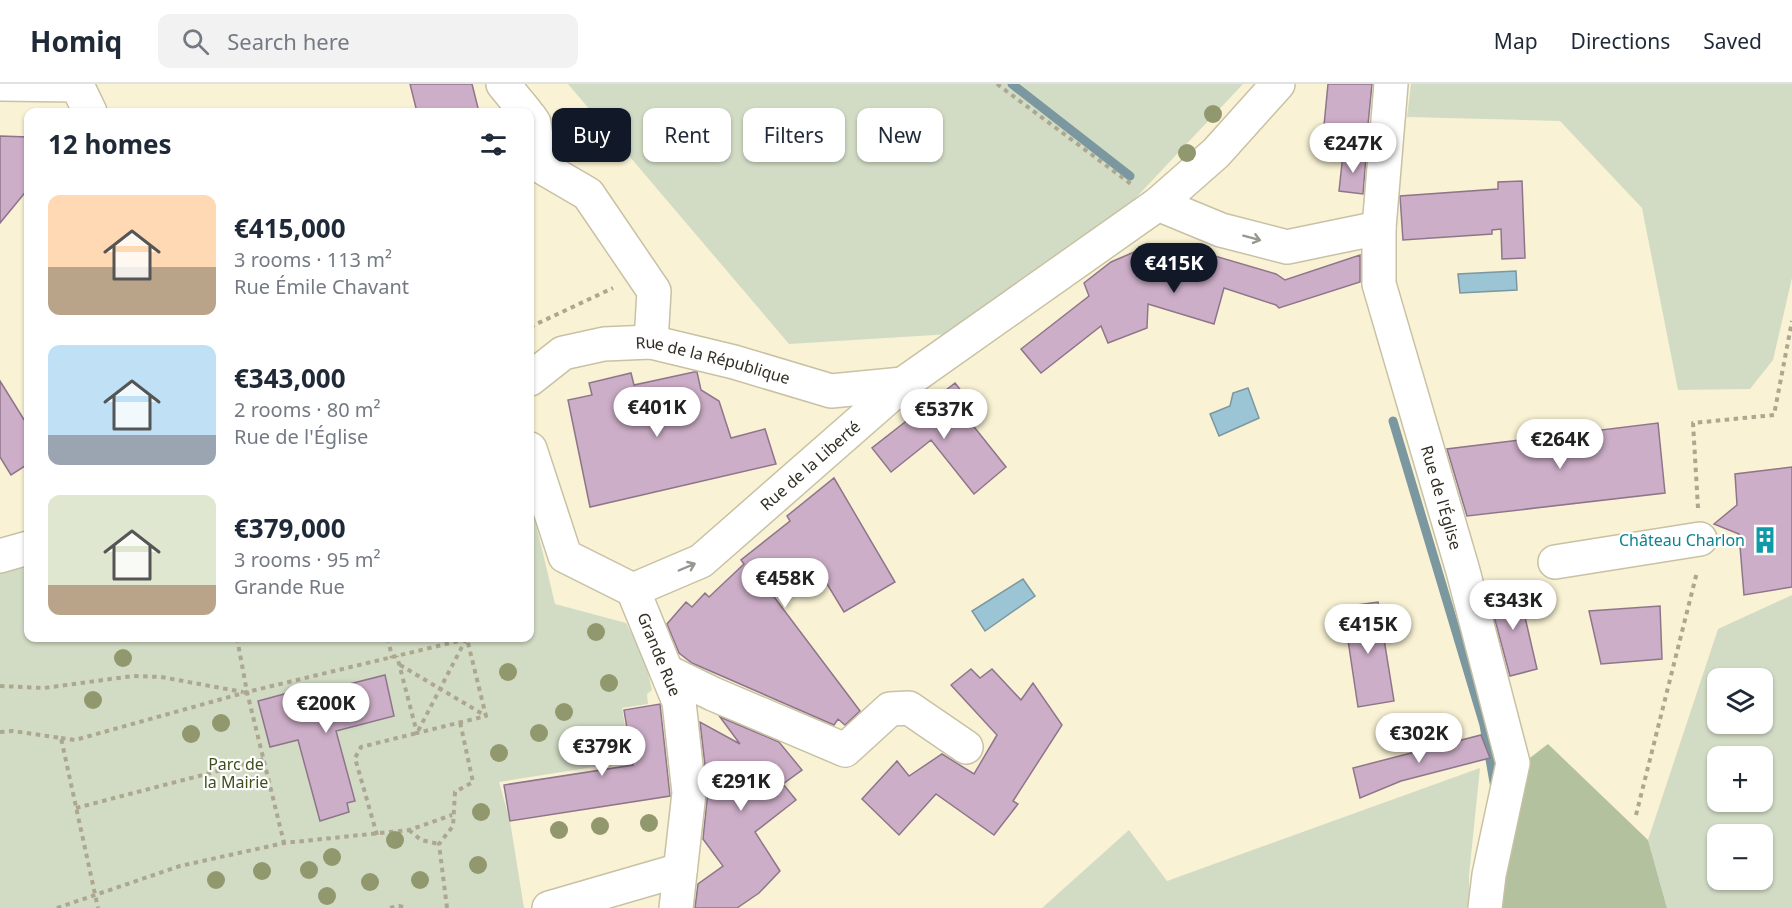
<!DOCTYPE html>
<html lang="en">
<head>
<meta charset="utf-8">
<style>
  body { margin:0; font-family:"Noto Sans",sans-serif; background:#f2f2f3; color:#1f2937; height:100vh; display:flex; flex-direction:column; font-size:22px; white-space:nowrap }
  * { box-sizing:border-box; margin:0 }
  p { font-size:20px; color:#747a83 }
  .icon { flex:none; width:33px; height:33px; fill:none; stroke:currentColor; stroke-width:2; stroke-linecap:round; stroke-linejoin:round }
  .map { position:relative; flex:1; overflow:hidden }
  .drawer { position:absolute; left:24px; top:24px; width:510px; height:534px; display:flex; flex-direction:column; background:#fff; border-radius:12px; box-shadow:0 2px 4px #0004 }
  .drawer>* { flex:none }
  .hud { position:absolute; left:552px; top:24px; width:570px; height:54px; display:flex; gap:12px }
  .controls { position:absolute; left:1707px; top:584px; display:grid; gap:12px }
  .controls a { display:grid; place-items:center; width:66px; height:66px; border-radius:12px; background:#fff; box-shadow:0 2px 4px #0004; font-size:30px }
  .price { position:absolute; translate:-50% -51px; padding:0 14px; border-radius:21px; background:#fff; color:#222; font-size:20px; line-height:39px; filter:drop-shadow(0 2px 3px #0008) }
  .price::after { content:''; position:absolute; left:50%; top:36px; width:18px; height:14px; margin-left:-9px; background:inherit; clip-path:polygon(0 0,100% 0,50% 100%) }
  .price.selected { background:#111827; color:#fff }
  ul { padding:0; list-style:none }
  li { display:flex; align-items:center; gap:18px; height:150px; padding:0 24px }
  li span { display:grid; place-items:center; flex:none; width:168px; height:120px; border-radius:12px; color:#555 }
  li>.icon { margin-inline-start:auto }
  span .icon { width:72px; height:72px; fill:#fffc; stroke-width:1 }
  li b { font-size:26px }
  h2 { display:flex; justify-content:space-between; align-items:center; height:72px; padding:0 24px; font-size:26px }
  .pill { padding:0 21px; border-radius:12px; background:#fff; box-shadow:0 2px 4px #0004; font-size:21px; line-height:54px }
  .pill.selected { background:#111827; color:#fff }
  header { display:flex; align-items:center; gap:36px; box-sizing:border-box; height:84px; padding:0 30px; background:#fff; border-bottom:2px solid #e0e1e3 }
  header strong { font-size:28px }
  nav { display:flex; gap:33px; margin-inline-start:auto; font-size:21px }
  .search { width:420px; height:54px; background:#f2f2f3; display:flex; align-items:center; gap:15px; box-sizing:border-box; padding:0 21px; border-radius:12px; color:#747a83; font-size:22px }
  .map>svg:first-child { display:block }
</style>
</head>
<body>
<header>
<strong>Homiq</strong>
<div class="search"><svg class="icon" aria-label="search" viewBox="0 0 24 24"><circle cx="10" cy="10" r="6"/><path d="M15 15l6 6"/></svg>Search here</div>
<nav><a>Map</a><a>Directions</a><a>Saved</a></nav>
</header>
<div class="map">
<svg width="1792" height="824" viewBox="0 0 1792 824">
  <rect width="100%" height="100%" fill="#f9f2d4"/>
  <!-- green -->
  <path fill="#d2dcc5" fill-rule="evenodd" d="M568,0H1243L1113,138L967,249L789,260Z
    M1411,0H1792V194L1773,276L1750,305L1678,306L1642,124L1560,37L1407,33Z
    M530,415L555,520L626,539L645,576L652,606L647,610L648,620L622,624L631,677L499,698L510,737L524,824H0V486L28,479V554H530Z
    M1792,511V824H1667L1648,756L1718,545ZM1718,594H1762V639H1718ZM1718,672H1762V717H1718ZM1718,750H1762V795H1718Z
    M1480,684L1469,791V824H1042L1129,746L1167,797Z"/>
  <!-- forest -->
  <path fill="#b3c19f" d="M1548,660L1648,756L1667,824H1487L1522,680Z"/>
  <!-- water -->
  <path fill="#9bc4d4" stroke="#7b979f" stroke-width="1.5" d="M1516,187L1517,206L1460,209L1458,190Z
    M1248,304L1259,334L1219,352L1210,330L1230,322L1233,309Z
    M1023,495L1035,512L985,547L972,527Z"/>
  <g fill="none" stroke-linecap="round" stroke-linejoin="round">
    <!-- stream -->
    <path stroke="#7b979f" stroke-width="9" d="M1012,0L1130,92
      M1393,337L1484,641L1495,704"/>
  </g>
  <!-- building -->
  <path fill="#cdaec8" stroke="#8e768a" stroke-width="1.5" d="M410,0H472L479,28H417Z
    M1328,0H1372L1366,61L1327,57V53L1323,52Z
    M0,52L28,53V105L0,139Z
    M1343,70L1366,72L1363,110L1339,107Z
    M1522,97L1525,174L1502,175L1501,145L1492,146V150L1403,156L1400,112L1498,105V98Z
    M1148,162L1184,163L1276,190L1285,196L1360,171V198L1279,224L1276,221L1224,204L1214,240L1148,220L1147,244L1108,259L1101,242L1041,289L1021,265L1089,212L1084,199L1111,178Z
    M694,288H697L701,306L719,317L731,354L765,345L776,380L590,423L568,316L592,311L589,299L631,289L634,301Z
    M0,297L28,342V380L11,391L0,373Z
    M955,299L973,322L963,329L1006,383L974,410L931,356L891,388L872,364Z
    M1658,339L1665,409L1467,432L1447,365Z
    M1792,383V503L1744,511L1739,450L1714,440L1737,421L1735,390Z
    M834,394L895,498L844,528L812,475L765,501L860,627L845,641L838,635L834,641L692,579L679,569L667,540L686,518L692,523L705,509L709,513L744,480L741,476L790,437L787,432Z
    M1518,503L1537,585L1510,592L1488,510Z
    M1378,518L1394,617L1358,623L1343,523Z
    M1660,522L1662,575L1601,580L1589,527Z
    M971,585L980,594L992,585L1021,616L1033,599L1062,641L1013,717L1018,720L994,751L936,710L899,751L862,715L897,677L909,692L942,670L974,690L997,651L951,601Z
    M385,591L394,632L336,647L355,717L347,719L349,728L320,737L298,656L270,663L258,617L288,609L290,615Z
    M660,620L670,712L510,737L504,701L633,681L624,626Z
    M720,633L779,658L802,686L783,700L796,716L755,748L780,787L759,809L737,824H695L698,800L723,782L703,755L708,707L700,638L740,660Z
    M1481,651L1490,674L1401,697L1360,714L1353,684Z"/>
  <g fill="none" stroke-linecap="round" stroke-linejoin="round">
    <defs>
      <g id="minor">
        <path d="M0,0L77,1L90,28"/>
        <path d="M503,0L526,28"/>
        <path id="s1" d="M1391,0L1379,144V200L1463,487L1513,679L1489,791L1485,824"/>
        <path d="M530,33L534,39L540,82L588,110L654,207L651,258"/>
        <path d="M1158,120L1221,146L1287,163L1379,144"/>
        <path id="s2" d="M530,295L563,269L604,260L651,258L734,278L831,307L903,300"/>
        <path id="s3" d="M530,365L565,472L633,506L679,618L689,709L676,824"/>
        <path d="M0,472L28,464"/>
        <path d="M1555,478L1700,455"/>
        <path id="s4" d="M633,506L701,477L903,300L1158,120L1216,69L1278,0"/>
        <path d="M668,588L713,610L845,666L890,625L909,624L966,663"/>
        <path d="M549,824L680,786"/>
      </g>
    </defs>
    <!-- minor casing -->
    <use href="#minor" stroke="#c8c1a4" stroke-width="36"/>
    <!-- path -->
    <path stroke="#ada790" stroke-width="4" stroke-dasharray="4.5 4.5" stroke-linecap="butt" d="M997,0L1131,100
      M530,243L613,204
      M1698,424L1693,339L1774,331L1792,237
      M237,554L247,608L284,759
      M388,554L392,574
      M400,581L486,632
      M0,602L44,604L133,592L161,593L243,608
      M0,648L13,647L61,654L98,824
      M61,654L75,656L247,608L467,555L486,632L417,649L397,572
      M76,724L264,675
      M1636,731L1697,488
      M409,746L421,756L439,760
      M377,751L355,674L361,663L417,649L466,555
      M57,824L180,782L284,759L409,746L452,731
      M390,824L399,822L407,824
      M447,824L439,760L453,742L455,708L473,698L460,638"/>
    <!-- minor -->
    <use href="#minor" stroke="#fff" stroke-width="33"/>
  </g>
  <!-- trees -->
  <g fill="#92986e">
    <circle cx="1213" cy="30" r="9"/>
    <circle cx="1187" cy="69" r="9"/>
    <circle cx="596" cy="548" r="9"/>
    <circle cx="123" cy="574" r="9"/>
    <circle cx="508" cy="588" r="9"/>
    <circle cx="609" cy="599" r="9"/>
    <circle cx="93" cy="616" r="9"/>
    <circle cx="564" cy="628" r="9"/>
    <circle cx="221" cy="639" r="9"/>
    <circle cx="539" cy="649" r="9"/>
    <circle cx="191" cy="650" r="9"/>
    <circle cx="499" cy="669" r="9"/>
    <circle cx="481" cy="728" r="9"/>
    <circle cx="649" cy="739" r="9"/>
    <circle cx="600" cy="742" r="9"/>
    <circle cx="559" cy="746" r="9"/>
    <circle cx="395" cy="756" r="9"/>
    <circle cx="332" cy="773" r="9"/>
    <circle cx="478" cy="781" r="9"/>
    <circle cx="309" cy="786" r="9"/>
    <circle cx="262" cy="787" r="9"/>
    <circle cx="216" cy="796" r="9"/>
    <circle cx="420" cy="796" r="9"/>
    <circle cx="370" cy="798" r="9"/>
    <circle cx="327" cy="812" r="9"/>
  </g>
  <!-- one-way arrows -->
  <defs><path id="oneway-shaft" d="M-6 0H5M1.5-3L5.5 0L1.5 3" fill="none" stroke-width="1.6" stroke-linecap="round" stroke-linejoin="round" transform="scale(1.5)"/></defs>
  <g stroke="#989691">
    <use href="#oneway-shaft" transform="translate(1252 154) rotate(15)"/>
    <use href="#oneway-shaft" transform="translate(687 483) rotate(-23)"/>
  </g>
  <!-- icons -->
  <defs>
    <symbol id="building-bare" viewBox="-9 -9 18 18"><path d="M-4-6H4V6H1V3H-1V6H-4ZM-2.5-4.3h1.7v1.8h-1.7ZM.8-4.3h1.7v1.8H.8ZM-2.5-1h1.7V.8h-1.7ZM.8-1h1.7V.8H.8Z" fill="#0f9aa8" stroke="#fff" stroke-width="2.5" paint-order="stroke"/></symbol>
  </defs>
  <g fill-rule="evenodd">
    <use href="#building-bare" x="1746" y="437" width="38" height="38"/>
  </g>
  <g text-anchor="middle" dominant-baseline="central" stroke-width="4.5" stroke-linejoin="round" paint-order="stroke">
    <!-- street labels -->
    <g font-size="16" fill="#312e23" stroke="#fff">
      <text stroke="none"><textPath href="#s2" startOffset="195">Rue de la République</textPath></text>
      <text stroke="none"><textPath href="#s4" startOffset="219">Rue de la Liberté</textPath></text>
      <text stroke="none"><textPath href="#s1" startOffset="423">Rue de l'Église</textPath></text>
      <text stroke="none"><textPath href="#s3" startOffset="258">Grande Rue</textPath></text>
    </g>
    <!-- culture labels -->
    <g font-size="16" fill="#0d838f" stroke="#fff" text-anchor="end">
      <text x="1745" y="456">Château Charlon</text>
    </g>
    <!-- park labels -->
    <g font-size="16" fill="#3d4f1b" stroke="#fff">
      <text x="236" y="680">Parc de<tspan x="236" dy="18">la Mairie</tspan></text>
    </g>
  </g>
</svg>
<div class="controls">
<a><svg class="icon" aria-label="layers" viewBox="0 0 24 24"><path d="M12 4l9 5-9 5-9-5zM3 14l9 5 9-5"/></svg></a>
<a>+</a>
<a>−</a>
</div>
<b class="price" style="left:1353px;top:90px">€247K</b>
<b class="price selected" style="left:1174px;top:210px">€415K</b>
<b class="price" style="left:657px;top:354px">€401K</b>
<b class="price" style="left:944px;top:356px">€537K</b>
<b class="price" style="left:1560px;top:386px">€264K</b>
<b class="price" style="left:785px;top:525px">€458K</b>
<b class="price" style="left:1513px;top:547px">€343K</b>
<b class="price" style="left:1368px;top:571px">€415K</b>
<b class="price" style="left:326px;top:650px">€200K</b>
<b class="price" style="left:1419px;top:680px">€302K</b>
<b class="price" style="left:602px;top:693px">€379K</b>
<b class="price" style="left:741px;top:728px">€291K</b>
<div class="hud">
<a class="pill selected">Buy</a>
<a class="pill">Rent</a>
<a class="pill">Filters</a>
<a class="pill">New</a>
</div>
<section class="drawer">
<h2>12 homes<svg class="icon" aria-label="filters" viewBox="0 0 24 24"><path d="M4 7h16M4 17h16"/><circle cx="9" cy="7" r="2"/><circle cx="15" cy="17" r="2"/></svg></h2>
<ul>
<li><span style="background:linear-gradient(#ffd9b3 60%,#b9a48a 0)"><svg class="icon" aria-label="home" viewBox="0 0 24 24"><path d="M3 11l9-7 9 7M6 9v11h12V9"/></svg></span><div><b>€415,000</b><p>3 rooms · 113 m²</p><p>Rue Émile Chavant</p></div></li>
<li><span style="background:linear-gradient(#bfe0f5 75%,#9aa5b1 0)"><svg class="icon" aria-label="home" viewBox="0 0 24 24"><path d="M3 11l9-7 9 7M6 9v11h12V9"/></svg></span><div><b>€343,000</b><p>2 rooms · 80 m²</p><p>Rue de l'Église</p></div></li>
<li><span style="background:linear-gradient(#dfe7d0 75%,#b9a48a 0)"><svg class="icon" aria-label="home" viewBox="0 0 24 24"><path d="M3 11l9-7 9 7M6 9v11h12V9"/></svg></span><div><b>€379,000</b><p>3 rooms · 95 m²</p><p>Grande Rue</p></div></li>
</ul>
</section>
</div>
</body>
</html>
